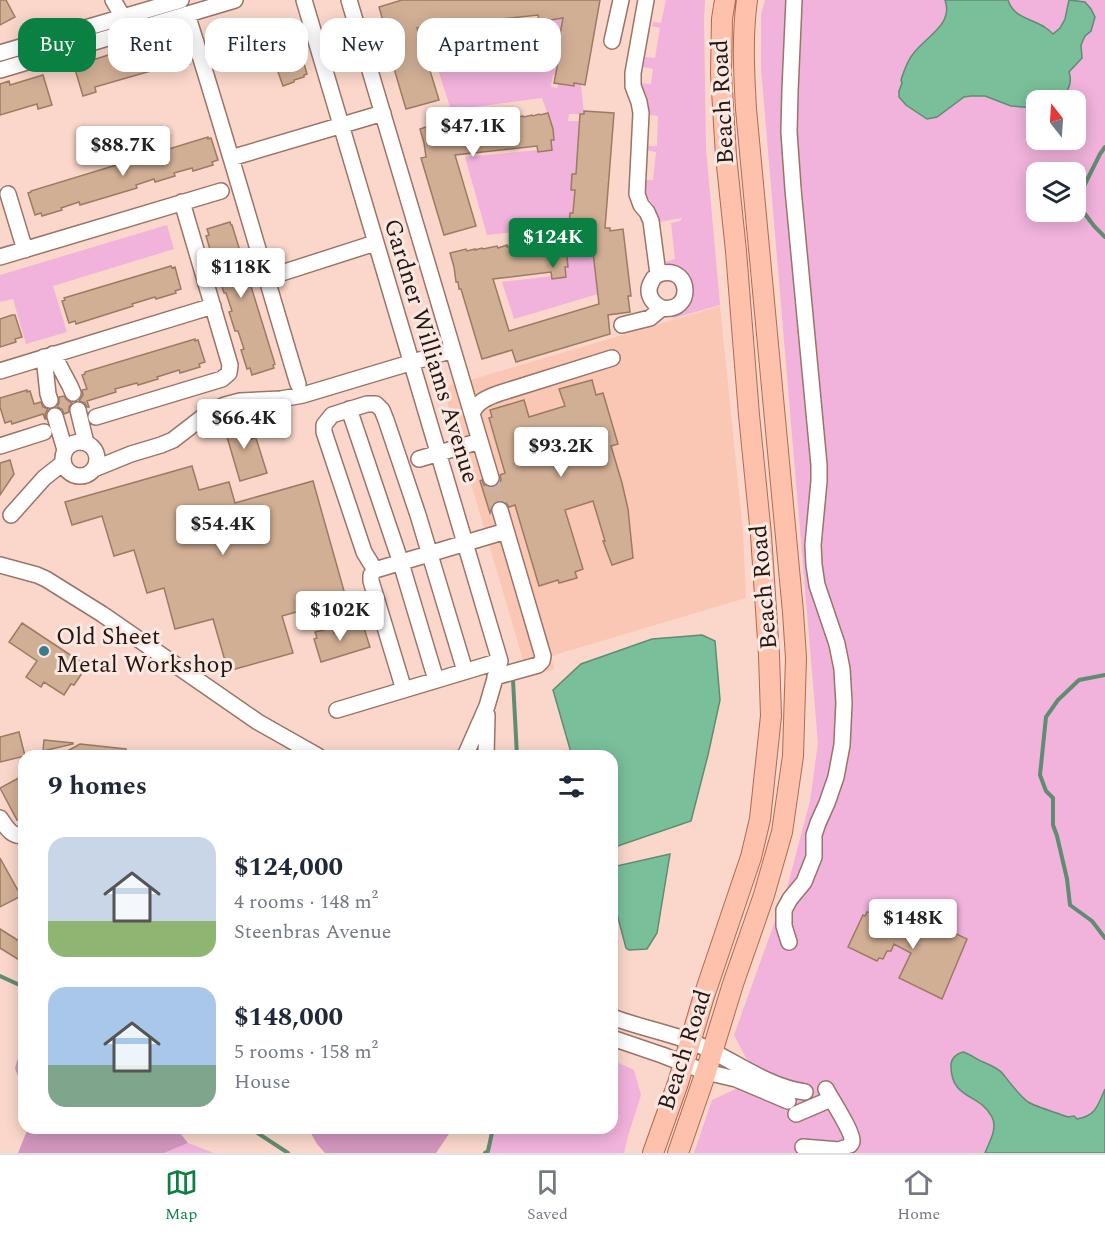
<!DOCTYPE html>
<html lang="en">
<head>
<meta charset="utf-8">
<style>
  body { margin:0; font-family:Spectral,serif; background:#f6f6f7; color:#1f2937; height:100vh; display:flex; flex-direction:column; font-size:22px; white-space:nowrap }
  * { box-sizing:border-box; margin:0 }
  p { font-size:20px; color:#747a83 }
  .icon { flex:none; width:33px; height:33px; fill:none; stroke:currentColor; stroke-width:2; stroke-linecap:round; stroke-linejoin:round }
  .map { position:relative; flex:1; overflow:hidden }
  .panel { position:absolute; left:18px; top:750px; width:600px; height:384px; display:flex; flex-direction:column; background:#fff; border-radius:18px; box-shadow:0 3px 15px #0003 }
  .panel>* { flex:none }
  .hud { position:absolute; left:18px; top:18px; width:600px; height:54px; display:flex; gap:12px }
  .needle { width:39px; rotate:343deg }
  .controls { position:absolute; left:1026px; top:90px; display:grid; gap:12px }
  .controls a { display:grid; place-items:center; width:60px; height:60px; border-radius:12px; background:#fff; box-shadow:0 3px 15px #0003; font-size:30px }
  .price { position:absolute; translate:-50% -51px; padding:0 14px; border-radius:6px; background:#fff; color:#222; font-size:20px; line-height:39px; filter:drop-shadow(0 2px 3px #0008) }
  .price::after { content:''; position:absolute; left:50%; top:36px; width:18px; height:14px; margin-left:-9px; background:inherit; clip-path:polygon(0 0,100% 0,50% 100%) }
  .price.current { background:#0b8043; color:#fff }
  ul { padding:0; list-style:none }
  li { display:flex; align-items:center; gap:18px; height:150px; padding:0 30px }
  li span { display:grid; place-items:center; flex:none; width:168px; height:120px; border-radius:18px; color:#555 }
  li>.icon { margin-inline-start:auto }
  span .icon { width:72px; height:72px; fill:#fffc; stroke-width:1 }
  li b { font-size:26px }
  h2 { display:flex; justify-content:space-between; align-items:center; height:72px; padding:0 30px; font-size:26px }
  .tag { padding:0 21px; border-radius:18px; background:#fff; box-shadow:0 3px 15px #0003; font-size:21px; line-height:54px }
  .tag.current { background:#0b8043; color:#fff }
  .menu { display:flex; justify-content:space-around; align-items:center; height:84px; border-top:2px solid #e0e1e3; background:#fff; font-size:16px; color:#747a83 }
  .menu a { display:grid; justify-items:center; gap:3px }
  .menu .current { color:#0b8043 }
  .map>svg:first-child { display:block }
</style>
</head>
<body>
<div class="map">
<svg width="1105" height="1153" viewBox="0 0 1105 1153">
  <rect width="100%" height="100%" fill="#fad7ca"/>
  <!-- built -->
  <path fill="#fac7b5" d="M720,306L743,531L746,598L551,656L554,669L528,677L443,388Z"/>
  <!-- green -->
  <path fill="#f1b2db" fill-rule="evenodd" d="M570,0L557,51L560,52L556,75H553L551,87L557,88L559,81L565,85L573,86L574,83L581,85L584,114H569L568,121H580L576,174L572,175L571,189L575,190L573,213H570L592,244L598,294L514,319L502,282L552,276L553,278L566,277L565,267L568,266L567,257L558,227L487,235L465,157L538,150V152L552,150L551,140H554C552,125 547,112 542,98L451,110L426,32L539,19L540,22L554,20Z
    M666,0H705L704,20L706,148L720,305L671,319L688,306L693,297L692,288L685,273L665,262L675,259L671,223L680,221L682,218L659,222L652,203L643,191L644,180H653L656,152L646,150V146H657L658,116L650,115L646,95L640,83L651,84L653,69L643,67L645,57L655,58L660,28L652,26L653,22L661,23Z
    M765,0H1105V1153H694L712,1100L738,1088L750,1094L759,1071L746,1058L734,1035L787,888L810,801L818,743L761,68V14ZM1036,100H1076V140H1036ZM1036,172H1076V212H1036Z
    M167,225L174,249L53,286L67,332L26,344L13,299L0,302V275Z
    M612,1060L634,1070L641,1095L628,1136L624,1153H485L488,1151L493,1128H612Z
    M188,1143L214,1153H164Z"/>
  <!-- forest -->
  <path fill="#d396be" d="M24,1052V1093L15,1068L19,1054Z
    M28,1128H176L188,1143L164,1153H18Z
    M308,1128H453L436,1153H325L317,1144Z"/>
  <!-- water -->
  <path fill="#79bf9a" stroke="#608c71" stroke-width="1.5" d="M945,0H1008C1014,19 1032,18 1046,28C1049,30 1051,32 1053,34L1060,28L1065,19L1069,0L1085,2L1091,9L1095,17L1091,31L1085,36L1081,45L1082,58L1069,72C1073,83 1068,92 1060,100H1036V108L1011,106L985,96H971L964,97L937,117L927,119L906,105L899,97V91L902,83L901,80C904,71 907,61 913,54C925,37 954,25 945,0Z
    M702,635L715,641L720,700L708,755L691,821L612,848V756H572L553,690L581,664L652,639Z
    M670,854L657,933L647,949L629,950L626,948L612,895V867Z
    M963,1052C970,1054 976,1059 983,1062C990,1065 998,1068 1003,1074C1010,1083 1019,1095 1028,1102C1036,1107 1058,1113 1068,1117L1074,1116L1077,1119C1096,1116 1098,1105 1105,1089V1153H985C989,1142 998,1129 992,1117C980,1093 950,1100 951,1064C952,1057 956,1054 963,1052Z"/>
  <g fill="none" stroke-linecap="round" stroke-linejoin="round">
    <!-- stream -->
    <path stroke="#608c71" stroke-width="4" d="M1076,201L1077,187L1085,184L1100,154L1105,147
      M1076,202L1094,226L1105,237
      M1105,675L1079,680L1058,700L1046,717L1040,775L1046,791L1053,798V825L1057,836L1067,879L1070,905L1092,921L1105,938
      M513,680L517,756
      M0,976L24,987
      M250,1128L288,1153
      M485,1153L488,1151L493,1128"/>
  </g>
  <!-- building -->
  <path fill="#d1af95" stroke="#9b7b62" stroke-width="1.5" fill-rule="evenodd" d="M0,0H6L15,17L0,25Z
    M402,0H600L585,85L574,83V86L554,83L560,52L557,51L563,18L539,22L538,15L417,28L439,100L406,109L382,28H385L379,7Z
    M267,27L269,33L273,32L275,40L278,39L279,42L296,36L307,74L304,75V77L294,80V82L283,86L277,69L273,70L269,57L264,59L263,56L219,69V68L216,69L212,57H215L212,43Z
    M181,34L190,64L177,68L175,64L95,87L96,92L83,96L74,66L133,47Z
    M43,75L52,105L38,109L37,104L0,115V84L9,81L10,85Z
    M584,111L614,113L605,228H610V231L623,229L631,296H628L630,312L608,315L610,334L516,362L512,350L482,359L461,289H459L458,282H456L454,267L450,253L466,249L467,251L475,249V250L482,248L483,249L497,246L498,248L507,245V247L513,245L514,246L523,244V245L529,243L530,244L545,241L546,243L568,236L570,213H573L575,190H571L572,174H576L580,114H584ZM592,244L599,304L509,331L493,279L551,272L552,279L566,277L565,267H568L566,247Z
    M548,113L553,129L554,140H551L552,150L538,152L537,146L455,155L476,226L444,235L421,158L426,157L424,143L420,129L429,126V127L435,125L436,127L444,124L445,126L459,123L460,124L491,119L492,121L501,118V119L507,117L508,119L523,116L524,117L532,115L533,116L539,114L540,115Z
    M208,137V139L211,138L218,160L212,162L213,165L193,171L192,168L174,173L175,176L155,182L154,179L136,185L137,188L80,205L79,202L61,208L62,210L42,216L41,213L35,215L28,193L31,192V191Z
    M230,222L231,225H232L275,364L273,365L274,368L252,375L250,368L247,369L241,350L244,349L238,331H235L229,312L232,311L226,293H224L218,274L221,273L215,255L212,256L206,236L209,235L207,229Z
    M171,266L172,268L175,267L181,289L175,291L176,293L156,299L155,297L132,304L133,306L76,324L75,321L69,323L62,301L65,300L64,298Z
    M12,315H15L22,337L15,339L16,342L0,347V319Z
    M195,339V341L198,340L205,362L199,364L200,367L180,373L179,370L157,377L158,379L138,385L137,383L115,389L116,392L87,401L89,407H87L85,403L79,401L83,395L82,390L87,389L82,375L85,374V372Z
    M592,380L596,395L603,393L618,444L611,446L622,483L628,509L633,558L612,565L603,541H605L593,501L565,510L583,569L575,572L577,578L559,583L558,580L539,586L515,505L509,507L506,503L498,501L493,504L490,513L480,481L482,480L484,485L488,487H493L498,484L501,480L500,475L505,473L489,418L492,417L490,410L524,400L529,417L565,406L559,389Z
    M27,390V392L30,391L34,404L41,402L43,407L48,409L45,414L46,419H45L43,414L12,424L11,421L5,423L0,407V398Z
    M64,396L67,400L72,403L69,407V412L64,414L62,409L57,407L59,403V397Z
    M240,415L246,436L250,435L251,439L256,438L267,473L240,481L222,420Z
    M10,460L14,474L0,495V463Z
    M192,466L199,490L229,482L235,503L313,481L346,598L282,616L293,653L228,671L213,619L175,629L164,588L147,593L134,550L114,556L102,516L72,525L65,502Z
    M22,623L87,666L74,685L71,684L64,695L44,682L41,687L26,677L37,661L9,642Z
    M363,625L370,647L321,662L314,639L317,638L315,632L332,628L334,633Z
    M19,732L25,756L0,762V737Z
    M44,740L73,743V744L43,751Z
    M80,744L126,749V756H58Z
    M24,775V816L17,820L0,788Z
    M0,858L21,896L0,907Z
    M867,912L879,913L877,917L911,934L919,916L967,939L942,999L899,978L911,953L894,944L891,951H887L883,959L879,958L877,961L848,947L863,915L865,916Z
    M0,929L24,944V963L0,948Z"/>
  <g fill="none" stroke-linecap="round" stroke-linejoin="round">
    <!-- minor-tunnel -->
    <path stroke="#cfb0a5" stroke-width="15" stroke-dasharray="15 8" stroke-linecap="butt" d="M491,478L500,510"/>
    <defs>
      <path id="minor" d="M113,0L123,17
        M304,0L500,661L487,706L465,756
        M349,0L472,414
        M646,0L633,73V86L639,102L641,113L637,194L641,205L647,212L651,221L658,274
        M187,14C226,137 261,261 298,384
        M612,41L621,0
        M0,53L181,0
        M0,70L235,0
        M231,158L383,113
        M8,194L25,250
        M0,257L221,191
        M266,278L375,243
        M622,325L650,318L662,308C694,313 691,267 663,273C658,274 654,276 652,281C645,292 651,303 662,308
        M53,354L70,386L73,393
        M44,357L48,394L50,400
        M0,371L213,306
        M349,409L401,563L436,680
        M78,410L86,443
        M55,416L65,450
        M96,417L222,379L229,373L230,365L182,202
        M63 459a17 17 0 1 1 34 0a17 17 0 1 1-34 0Z
        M0,446L44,432
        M419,459L480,441
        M94,469L131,454L161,445L173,440L208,413L225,405L240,401L281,399L303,395L453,350
        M491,478L472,414C476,402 488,397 500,393L612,358
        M11,515L44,478L63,463
        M0,565L37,575L46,579L102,614L258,722L318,756
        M375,570L364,552L324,432V425L332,415L367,404H376L382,410L386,420L418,515L465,671
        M495,677L538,665L542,661L543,656L500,510
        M404,690L371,581V575L375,570L506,531
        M337,710L500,661
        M486,756L487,715
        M0,818C6,827 12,838 24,835
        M789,942L784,926V910L790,899L804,882L814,857V835L818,823L827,803L836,777L842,745L844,703L842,669L837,644L817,585L814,565L813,545L819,481V465L793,189L789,132L790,91L794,0
        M612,1017C638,1027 666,1032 692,1042C730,1057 764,1086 805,1092
        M612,1038L662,1055L706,1072L736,1079L788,1101
        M826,1089C831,1099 853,1132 852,1141C852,1142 851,1144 850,1145
        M796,1114L831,1099
        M803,1147L839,1150L844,1148"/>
      <path id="major" d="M653,1153L678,1083L703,999L751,857L760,819L771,716L769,655L761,535L749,415L736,251L726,156L721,74L722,19L725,0
        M678,1153L706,1072L733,984L764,895L782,832L793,756L796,658L793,612L746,109C744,73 742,36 747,0"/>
    </defs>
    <!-- minor casing -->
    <use href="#minor" stroke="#9b7467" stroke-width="18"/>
    <!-- major casing -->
    <use href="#major" stroke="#b16a51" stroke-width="22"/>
    <!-- minor -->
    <use href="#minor" stroke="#fff" stroke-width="15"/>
    <!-- major -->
    <use href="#major" stroke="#fec1ab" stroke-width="20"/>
  </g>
  <!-- markers -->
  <circle fill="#3b7b8f" stroke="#fae8e2" stroke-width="2" cx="44" cy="651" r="6"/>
  <g text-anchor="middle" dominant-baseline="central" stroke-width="6" stroke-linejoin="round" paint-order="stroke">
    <!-- street labels -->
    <g font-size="24" fill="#251611" stroke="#fae8e2">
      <text transform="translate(723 102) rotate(-93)">Beach Road</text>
      <text transform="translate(431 351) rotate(73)">Gardner Williams Avenue</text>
      <text transform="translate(764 587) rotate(-95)">Beach Road</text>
      <text transform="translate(685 1050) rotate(-72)">Beach Road</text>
    </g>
    <!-- poi labels -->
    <g font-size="24" fill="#251611" stroke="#fae8e2" text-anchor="start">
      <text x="56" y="637">Old Sheet<tspan x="56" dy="28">Metal Workshop</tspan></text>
    </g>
  </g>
</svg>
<div class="controls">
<a><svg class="needle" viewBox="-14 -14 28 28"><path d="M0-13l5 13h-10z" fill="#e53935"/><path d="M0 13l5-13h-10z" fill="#747a83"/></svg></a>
<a><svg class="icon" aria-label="layers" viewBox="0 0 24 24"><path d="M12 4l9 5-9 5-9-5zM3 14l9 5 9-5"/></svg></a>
</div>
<b class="price" style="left:473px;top:158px">$47.1K</b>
<b class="price" style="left:123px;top:177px">$88.7K</b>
<b class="price current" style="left:553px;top:269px">$124K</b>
<b class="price" style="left:241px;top:299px">$118K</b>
<b class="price" style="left:244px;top:450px">$66.4K</b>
<b class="price" style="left:561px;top:478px">$93.2K</b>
<b class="price" style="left:223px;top:556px">$54.4K</b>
<b class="price" style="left:340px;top:642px">$102K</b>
<b class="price" style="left:913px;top:950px">$148K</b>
<div class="hud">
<a class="tag current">Buy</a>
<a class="tag">Rent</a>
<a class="tag">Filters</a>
<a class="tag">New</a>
<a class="tag">Apartment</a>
</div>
<section class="panel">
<h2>9 homes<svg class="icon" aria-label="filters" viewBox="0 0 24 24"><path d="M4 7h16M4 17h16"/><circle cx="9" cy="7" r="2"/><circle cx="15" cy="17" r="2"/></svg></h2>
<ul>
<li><span style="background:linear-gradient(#c9d6e8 70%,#8fb573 0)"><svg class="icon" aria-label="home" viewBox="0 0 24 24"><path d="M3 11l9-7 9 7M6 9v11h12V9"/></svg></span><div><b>$124,000</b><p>4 rooms · 148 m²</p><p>Steenbras Avenue</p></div></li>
<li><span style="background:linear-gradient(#a9c7e8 65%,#7fa58c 0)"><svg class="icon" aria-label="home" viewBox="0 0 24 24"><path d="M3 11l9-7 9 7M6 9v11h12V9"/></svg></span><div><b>$148,000</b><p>5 rooms · 158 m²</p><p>House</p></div></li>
</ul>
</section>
</div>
<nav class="menu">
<a class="current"><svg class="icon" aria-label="map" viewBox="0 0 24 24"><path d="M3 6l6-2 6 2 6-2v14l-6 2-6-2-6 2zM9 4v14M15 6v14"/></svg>Map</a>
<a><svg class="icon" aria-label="saved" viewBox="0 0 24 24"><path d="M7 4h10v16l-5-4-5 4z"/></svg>Saved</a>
<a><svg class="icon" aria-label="home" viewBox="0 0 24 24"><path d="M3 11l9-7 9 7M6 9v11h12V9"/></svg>Home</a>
</nav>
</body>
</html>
